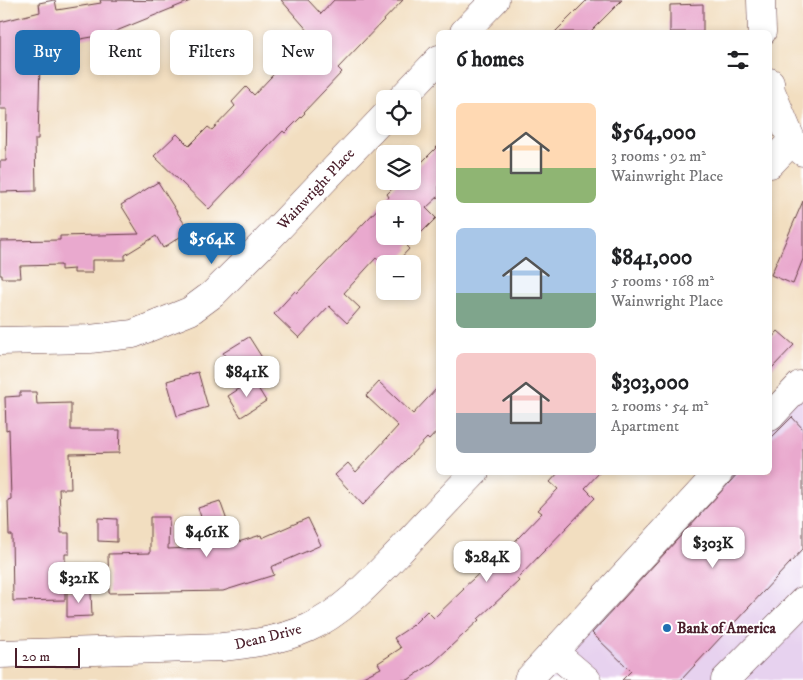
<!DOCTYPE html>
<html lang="en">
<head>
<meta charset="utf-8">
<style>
  body { margin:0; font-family:"IM FELL DW Pica",serif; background:#f2f2f2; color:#202124; height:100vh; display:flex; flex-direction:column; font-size:19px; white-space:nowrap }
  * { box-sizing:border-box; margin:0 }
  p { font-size:16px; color:#757577 }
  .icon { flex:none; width:28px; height:28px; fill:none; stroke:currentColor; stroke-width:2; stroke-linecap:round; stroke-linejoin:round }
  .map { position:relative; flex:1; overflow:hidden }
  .panel { position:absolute; left:436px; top:30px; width:336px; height:445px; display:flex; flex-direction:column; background:#fff; border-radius:8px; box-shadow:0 2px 8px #0003 }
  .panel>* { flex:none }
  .top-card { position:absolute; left:15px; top:30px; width:346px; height:45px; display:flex; gap:10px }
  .fabs { position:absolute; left:376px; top:90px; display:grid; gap:10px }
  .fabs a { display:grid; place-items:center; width:45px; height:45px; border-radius:8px; background:#fff; box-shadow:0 2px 8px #0003; font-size:25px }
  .scale { position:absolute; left:15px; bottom:12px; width:65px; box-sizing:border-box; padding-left:5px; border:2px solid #4a1f2b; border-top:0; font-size:14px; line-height:18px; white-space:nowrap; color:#4a1f2b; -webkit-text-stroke:4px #fff; paint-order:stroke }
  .price { position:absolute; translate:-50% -42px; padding:0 11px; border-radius:10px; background:#fff; color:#222; font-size:16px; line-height:32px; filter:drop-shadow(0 1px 2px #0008) }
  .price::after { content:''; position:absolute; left:50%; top:30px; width:15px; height:11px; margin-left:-8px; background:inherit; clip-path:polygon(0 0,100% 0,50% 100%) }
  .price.current { background:#1f6fb2; color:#fff }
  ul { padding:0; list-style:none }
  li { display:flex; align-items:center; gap:15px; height:125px; padding:0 20px }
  li span { display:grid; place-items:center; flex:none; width:140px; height:100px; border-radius:8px; color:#555 }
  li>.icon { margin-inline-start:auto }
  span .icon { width:60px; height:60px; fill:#fffc; stroke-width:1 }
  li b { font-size:21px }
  h2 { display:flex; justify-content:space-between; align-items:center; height:60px; padding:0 20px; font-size:21px }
  .chip { padding:0 18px; border-radius:8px; background:#fff; box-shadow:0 2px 8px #0003; font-size:18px; line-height:45px }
  .chip.current { background:#1f6fb2; color:#fff }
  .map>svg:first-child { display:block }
</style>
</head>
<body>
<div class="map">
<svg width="803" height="680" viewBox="0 0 803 680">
  <rect width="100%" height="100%" fill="#fff"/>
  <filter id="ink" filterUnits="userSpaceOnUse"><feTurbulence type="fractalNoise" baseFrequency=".02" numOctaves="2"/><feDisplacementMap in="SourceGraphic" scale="10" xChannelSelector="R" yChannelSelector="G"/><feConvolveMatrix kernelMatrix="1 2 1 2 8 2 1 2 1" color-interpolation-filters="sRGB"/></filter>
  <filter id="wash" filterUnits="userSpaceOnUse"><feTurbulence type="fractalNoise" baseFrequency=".0096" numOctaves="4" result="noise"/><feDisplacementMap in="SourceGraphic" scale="20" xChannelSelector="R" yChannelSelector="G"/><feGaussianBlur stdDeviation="1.12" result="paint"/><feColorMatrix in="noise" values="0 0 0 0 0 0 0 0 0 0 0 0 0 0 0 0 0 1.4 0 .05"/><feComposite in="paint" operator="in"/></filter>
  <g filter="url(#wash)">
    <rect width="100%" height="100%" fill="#f2dec0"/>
    <!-- built -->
    <path fill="#e7d2ef" d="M803,385V680H528L719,473L770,472V417Z"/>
    <g id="blocks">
      <!-- building -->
      <path fill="#e9a9ce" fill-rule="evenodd" d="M54,0H55L57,10L101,3L100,0L190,1L109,34L36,47L40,63L38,139H35L36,191L0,192V161H6L7,109H0V22L40,12L39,3Z
        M281,0H308L321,14L334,0H403L338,68L342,72L304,112L305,113L285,133L283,131L209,209L154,156L177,134L189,146L208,127L212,130L235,106L232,102L246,87L254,95L287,60L285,58L310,33Z
        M587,0H622L590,32H555Z
        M703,4V32H670V5Z
        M439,145V196L426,208L436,218L407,247L409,249L395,264H383L376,258L344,293L360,308L347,323L329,306L299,338L274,314L295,291L297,293L389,197L387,194L400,181H412V172ZM385,209H412V236H385Z
        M158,182L189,231L163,248L156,236L125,255V260H92V273H74V269L61,270V265L20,266L21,278H2V275H0V241L60,240V236L139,234L121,205Z
        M803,201V259L793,284L771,275Z
        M778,331L794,345L770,370V340Z
        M249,337L268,367L242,383L223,353Z
        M198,372L208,407L177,416L167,381Z
        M253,380L266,401L241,417L228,396Z
        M379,382L413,414L439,386V429L429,440L427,438L363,505L335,475L348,463L356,472L398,426L366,396Z
        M20,392H36L37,404L71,403V430H120L119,453L70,454L71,489H59L61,533H69V554H65V600L13,601L12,535H9L8,500L11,499L9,429L6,430L5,397L20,396Z
        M792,417L803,429V549L681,680H622L631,671L592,633L739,472H770V439Z
        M559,472H600L585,488L595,498L517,579L519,581L478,619L479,620L434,662L408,680H357L381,668L378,663L401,648L394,638L412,626L427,611L434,618L464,589L463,588L484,569L476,560L489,548L498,559L542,513L538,510L558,489L550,482Z
        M220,501L235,543L261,535L262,538L308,518L321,545L271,567L274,575L223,591L109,593L108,554L150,553V517H169L168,549L211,547L198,508Z
        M98,518L117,519V542L98,541Z
        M67,592H91L92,616L67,617Z"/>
    </g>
  </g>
  <g filter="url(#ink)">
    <use href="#blocks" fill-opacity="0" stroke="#633c41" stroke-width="1"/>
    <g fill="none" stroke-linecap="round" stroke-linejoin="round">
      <defs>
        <path id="minor" d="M761,0L762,32
          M464,32L495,0
          M770,82L771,91L792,141L803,152
          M401,99L439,59
          M770,164L792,141
          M0,341L90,339L133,334L190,311L213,294L271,236L385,116
          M770,417L800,385H803
          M554,652L587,680
          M0,654L222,647C251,644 281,640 308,628C344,612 374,578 401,550C425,524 450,498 475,472
          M528,680L719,472
          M725,680L803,601"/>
      </defs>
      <!-- minor casing -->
      <use href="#minor" stroke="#633c41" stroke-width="29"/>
      <!-- minor -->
      <use href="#minor" stroke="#fff" stroke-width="28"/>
    </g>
  </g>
  <!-- markers -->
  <circle fill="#1f6fb2" stroke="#fff" stroke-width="2" cx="667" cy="628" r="5"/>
  <g text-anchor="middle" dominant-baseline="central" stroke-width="4" stroke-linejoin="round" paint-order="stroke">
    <!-- street labels -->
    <g font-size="15" fill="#4a1f2b" stroke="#fff">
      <text transform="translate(316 189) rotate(-47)">Wainwright Place</text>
      <text transform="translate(268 637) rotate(-14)">Dean Drive</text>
    </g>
    <!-- poi labels -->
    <g font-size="15" font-weight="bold" fill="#4a1f2b" stroke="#fff" text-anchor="start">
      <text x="677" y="628">Bank of America</text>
    </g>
  </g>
</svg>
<div class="fabs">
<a><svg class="icon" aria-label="locate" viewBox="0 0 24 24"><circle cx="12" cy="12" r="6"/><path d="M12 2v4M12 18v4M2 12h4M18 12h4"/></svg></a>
<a><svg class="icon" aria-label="layers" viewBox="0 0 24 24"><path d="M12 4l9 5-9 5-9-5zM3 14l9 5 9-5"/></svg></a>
<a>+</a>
<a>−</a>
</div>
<div class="scale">20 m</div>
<b class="price current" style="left:212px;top:265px">$564K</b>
<b class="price" style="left:247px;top:398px">$841K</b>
<b class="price" style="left:207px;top:558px">$461K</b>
<b class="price" style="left:713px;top:569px">$303K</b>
<b class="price" style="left:487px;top:583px">$284K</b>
<b class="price" style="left:79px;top:604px">$321K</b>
<div class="top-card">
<a class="chip current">Buy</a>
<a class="chip">Rent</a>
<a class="chip">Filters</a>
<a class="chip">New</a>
</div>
<section class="panel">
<h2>6 homes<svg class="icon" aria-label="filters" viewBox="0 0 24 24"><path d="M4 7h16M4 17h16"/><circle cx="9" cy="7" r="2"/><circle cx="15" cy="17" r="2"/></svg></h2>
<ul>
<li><span style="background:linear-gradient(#ffd9b3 65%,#8fb573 0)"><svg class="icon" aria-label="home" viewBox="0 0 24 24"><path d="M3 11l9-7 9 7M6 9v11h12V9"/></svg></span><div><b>$564,000</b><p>3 rooms · 92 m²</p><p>Wainwright Place</p></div></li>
<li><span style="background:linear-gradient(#a9c7e8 65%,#7fa58c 0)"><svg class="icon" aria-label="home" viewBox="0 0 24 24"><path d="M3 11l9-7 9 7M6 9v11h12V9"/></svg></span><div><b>$841,000</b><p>5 rooms · 168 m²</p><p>Wainwright Place</p></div></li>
<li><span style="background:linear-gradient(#f6c9c9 60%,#9aa5b1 0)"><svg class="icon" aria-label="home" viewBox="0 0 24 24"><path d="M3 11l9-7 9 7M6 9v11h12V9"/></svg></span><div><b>$303,000</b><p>2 rooms · 54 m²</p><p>Apartment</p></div></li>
</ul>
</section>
</div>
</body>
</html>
